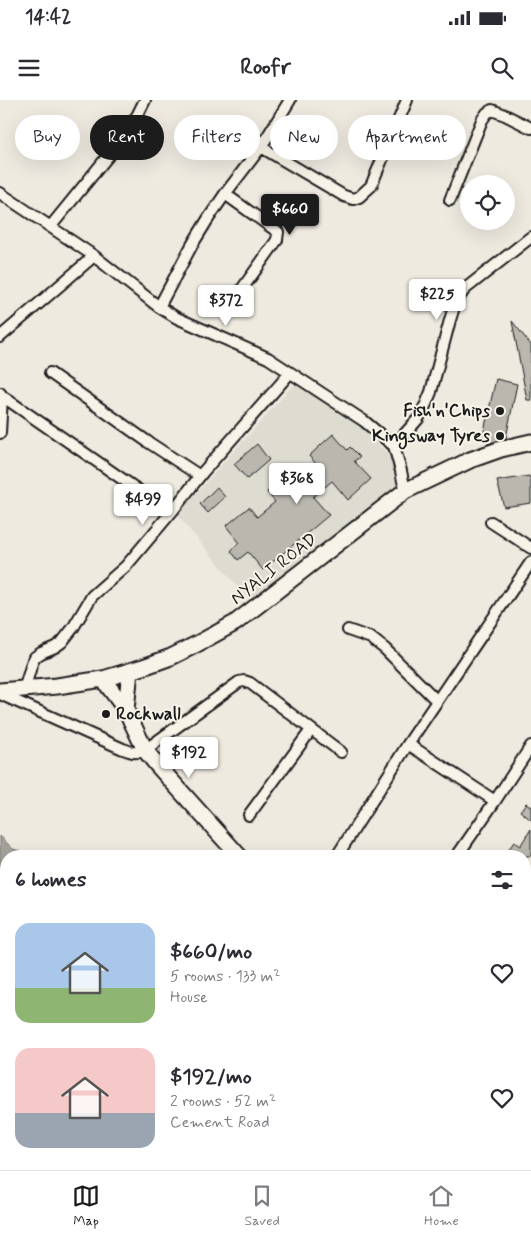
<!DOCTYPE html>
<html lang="en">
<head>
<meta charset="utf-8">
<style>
  body { margin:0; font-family:Mynerve,sans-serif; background:#f2f2f3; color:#2b2b33; height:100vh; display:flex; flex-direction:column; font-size:19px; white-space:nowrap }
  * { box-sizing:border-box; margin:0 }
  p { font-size:16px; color:#7c7c81 }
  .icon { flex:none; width:28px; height:28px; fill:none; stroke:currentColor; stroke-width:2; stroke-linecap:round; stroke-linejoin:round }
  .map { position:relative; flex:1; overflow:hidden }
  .side { position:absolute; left:0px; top:750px; width:531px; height:320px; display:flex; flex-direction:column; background:#fff; border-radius:20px 20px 0 0; box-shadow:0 5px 20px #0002 }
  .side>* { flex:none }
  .hud { position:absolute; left:15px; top:15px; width:501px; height:45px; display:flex; gap:10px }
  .tools { position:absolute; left:460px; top:75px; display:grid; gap:10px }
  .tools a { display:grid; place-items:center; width:55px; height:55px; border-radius:50%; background:#fff; box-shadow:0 5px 20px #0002; font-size:25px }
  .price { position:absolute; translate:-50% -42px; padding:0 11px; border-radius:5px; background:#fff; color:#222; font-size:16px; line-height:32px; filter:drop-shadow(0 1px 2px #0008) }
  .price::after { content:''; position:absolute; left:50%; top:30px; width:15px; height:11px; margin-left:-8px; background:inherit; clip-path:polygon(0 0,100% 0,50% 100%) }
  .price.selected { background:#1c1c1c; color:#fff }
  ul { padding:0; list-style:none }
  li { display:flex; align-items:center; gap:15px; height:125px; padding:0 15px }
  li span { display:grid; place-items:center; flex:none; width:140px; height:100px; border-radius:15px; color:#555 }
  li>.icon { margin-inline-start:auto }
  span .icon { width:60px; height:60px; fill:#fffc; stroke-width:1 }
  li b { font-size:21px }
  h2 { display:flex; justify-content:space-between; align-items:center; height:60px; padding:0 15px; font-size:21px }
  .chip { padding:0 18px; border-radius:22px; background:#fff; box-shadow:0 5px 20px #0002; font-size:18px; line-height:45px }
  .chip.selected { background:#1c1c1c; color:#fff }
  .status { display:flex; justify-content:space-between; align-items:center; height:35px; padding:0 25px; background:#fff; direction:ltr }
  .status svg { height:14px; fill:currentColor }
  header { display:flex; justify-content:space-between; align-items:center; height:65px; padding:0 15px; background:#fff; font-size:22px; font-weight:800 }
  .menu { display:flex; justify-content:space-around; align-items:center; height:70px; border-top:1px solid #e1e1e2; background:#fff; font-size:14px; color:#7c7c81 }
  .menu a { display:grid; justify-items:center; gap:2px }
  .menu .selected { color:#1c1c1c }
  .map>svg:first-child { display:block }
</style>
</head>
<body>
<div class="status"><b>14:42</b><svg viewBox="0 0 49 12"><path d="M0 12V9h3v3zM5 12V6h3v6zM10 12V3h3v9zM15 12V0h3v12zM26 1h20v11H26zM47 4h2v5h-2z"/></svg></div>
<header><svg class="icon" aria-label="menu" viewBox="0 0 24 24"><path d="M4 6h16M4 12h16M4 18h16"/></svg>Roofr<svg class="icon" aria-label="search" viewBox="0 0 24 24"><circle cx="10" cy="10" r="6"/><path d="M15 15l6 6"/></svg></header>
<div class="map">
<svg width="531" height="1070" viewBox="0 0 531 1070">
  <rect width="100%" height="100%" fill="#eeeae0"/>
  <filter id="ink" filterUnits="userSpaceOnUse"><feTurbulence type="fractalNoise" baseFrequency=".02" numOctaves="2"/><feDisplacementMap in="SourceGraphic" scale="10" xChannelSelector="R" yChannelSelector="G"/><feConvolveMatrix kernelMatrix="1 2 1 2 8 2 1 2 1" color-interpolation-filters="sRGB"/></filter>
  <g filter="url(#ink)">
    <!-- built -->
    <path fill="#dedbd1" d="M296,282L352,316L397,364L396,388L251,502L177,415Z"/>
    <!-- water -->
    <path fill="#a6a39d" stroke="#6f6d69" d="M0,736L13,749L40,756H6V1064H402L406,1066L425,1070H0Z
      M531,1047V1070H514L517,1064H525V1051Z"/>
    <!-- building -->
    <path fill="#bab7af" stroke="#1c1c1c" d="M512,221L531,245V300H527Z
      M496,279L517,284L506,338L488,344V334L483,335Z
      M333,334L347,350L350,347L360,357L354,361L371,379L348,400L332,381L313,397L329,415L263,470L248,452L238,460L231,451L239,442L226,426L249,407L257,417L275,402L267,392L291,372L298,381L317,365L309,356Z
      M257,344L269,360L247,379L234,364Z
      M529,376L531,382V403L504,407L497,381Z
      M217,387L225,397L208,413L200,404Z
      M526,703L531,707V720L520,711Z
      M531,729V756H511L506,753L514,742L520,746Z"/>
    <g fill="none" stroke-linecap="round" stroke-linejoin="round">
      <defs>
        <path id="street" d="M261,47L344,96L353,99L359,97L371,86L407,0
          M0,93L94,156L159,207L177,218L268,258L364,321L394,346L401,371L405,391
          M225,94L278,132L277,140L237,196
          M450,100L482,20L487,13L492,10L505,15L531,28
          M51,126L126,34L138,14L145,0
          M159,207L192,145L208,119L225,94L261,47L290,0
          M0,237L94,156
          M50,273L148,342L200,376
          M0,293L2,296L0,333
          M2,296L141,392
          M394,346L418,319L426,304L431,292L450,220L456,201L465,189L531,137
          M491,422L531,448
          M348,530L371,538L385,549L437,601
          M24,590L32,563L35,557L41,553L55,547L62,542L73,528L92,496L126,466L174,409L203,372L290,273
          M0,594L123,649C131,652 137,654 145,650L239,582L244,581L250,583L341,652
          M408,644L495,701
          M249,715L311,630
          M337,756L408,644L531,462
          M457,756L495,701L531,646
          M525,867L531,859"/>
        <path id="secondary" d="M103,579L126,610L145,650L158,666L239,756
          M0,591L57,586L103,579L143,567L171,557L197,544L235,523L405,391L470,360L501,349L531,342
          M126,610L130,571
          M525,906L531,908"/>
      </defs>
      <!-- street casing -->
      <use href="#street" stroke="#1c1c1c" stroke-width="14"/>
      <!-- secondary casing -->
      <use href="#secondary" stroke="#1c1c1c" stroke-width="19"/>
      <!-- street -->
      <use href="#street" stroke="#f7f3e8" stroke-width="10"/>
      <!-- secondary -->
      <use href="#secondary" stroke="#f7f3e8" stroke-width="15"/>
    </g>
  </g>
  <!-- markers -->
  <g fill="#1c1c1c" stroke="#f7f3e8" stroke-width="2">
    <circle cx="500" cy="311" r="5"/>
    <circle cx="500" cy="336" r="5"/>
    <circle cx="106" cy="614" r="5"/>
  </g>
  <g text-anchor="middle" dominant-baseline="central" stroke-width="4" stroke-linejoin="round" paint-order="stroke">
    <!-- poi labels -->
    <g font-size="18" font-weight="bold" fill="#1c1c1c" stroke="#f7f3e8" text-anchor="end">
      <text x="490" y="311">Fish'n'Chips</text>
      <text x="490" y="336">Kingsway Tyres</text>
      <text x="116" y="614" text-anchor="start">Rockwall</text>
    </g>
    <!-- street labels -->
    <g font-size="18" fill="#1c1c1c" stroke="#f7f3e8">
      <text transform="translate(274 469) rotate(-38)">NYALI ROAD</text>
    </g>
  </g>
</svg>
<div class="tools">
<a><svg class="icon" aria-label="locate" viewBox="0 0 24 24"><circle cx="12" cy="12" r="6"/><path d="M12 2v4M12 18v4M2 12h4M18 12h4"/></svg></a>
</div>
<b class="price selected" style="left:290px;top:136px">$660</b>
<b class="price" style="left:437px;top:221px">$225</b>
<b class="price" style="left:226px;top:227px">$372</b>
<b class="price" style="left:297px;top:405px">$368</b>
<b class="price" style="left:143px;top:426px">$499</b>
<b class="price" style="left:189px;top:679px">$192</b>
<div class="hud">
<a class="chip">Buy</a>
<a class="chip selected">Rent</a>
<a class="chip">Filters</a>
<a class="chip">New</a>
<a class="chip">Apartment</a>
</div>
<section class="side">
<h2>6 homes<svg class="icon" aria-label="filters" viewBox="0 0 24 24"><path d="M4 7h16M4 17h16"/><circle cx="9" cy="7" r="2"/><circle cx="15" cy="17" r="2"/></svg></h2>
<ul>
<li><span style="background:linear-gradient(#a9c7e8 65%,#8fb573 0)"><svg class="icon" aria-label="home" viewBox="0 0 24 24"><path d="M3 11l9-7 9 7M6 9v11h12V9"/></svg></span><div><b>$660/mo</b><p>5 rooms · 133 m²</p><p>House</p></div><svg class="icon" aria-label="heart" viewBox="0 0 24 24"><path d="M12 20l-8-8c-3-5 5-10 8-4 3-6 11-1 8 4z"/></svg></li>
<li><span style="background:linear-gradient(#f6c9c9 65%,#9aa5b1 0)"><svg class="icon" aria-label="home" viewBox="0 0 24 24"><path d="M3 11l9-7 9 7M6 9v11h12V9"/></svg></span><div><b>$192/mo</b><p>2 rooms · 52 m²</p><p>Cement Road</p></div><svg class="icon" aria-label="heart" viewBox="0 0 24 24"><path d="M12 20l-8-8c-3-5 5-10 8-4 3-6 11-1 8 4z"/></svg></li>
</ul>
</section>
</div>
<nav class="menu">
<a class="selected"><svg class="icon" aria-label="map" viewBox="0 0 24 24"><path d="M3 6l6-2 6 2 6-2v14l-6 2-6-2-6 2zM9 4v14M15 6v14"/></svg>Map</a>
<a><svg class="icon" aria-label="saved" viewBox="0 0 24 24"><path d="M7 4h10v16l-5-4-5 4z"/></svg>Saved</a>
<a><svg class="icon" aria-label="home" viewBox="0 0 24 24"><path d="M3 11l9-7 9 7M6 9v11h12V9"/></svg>Home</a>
</nav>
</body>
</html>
